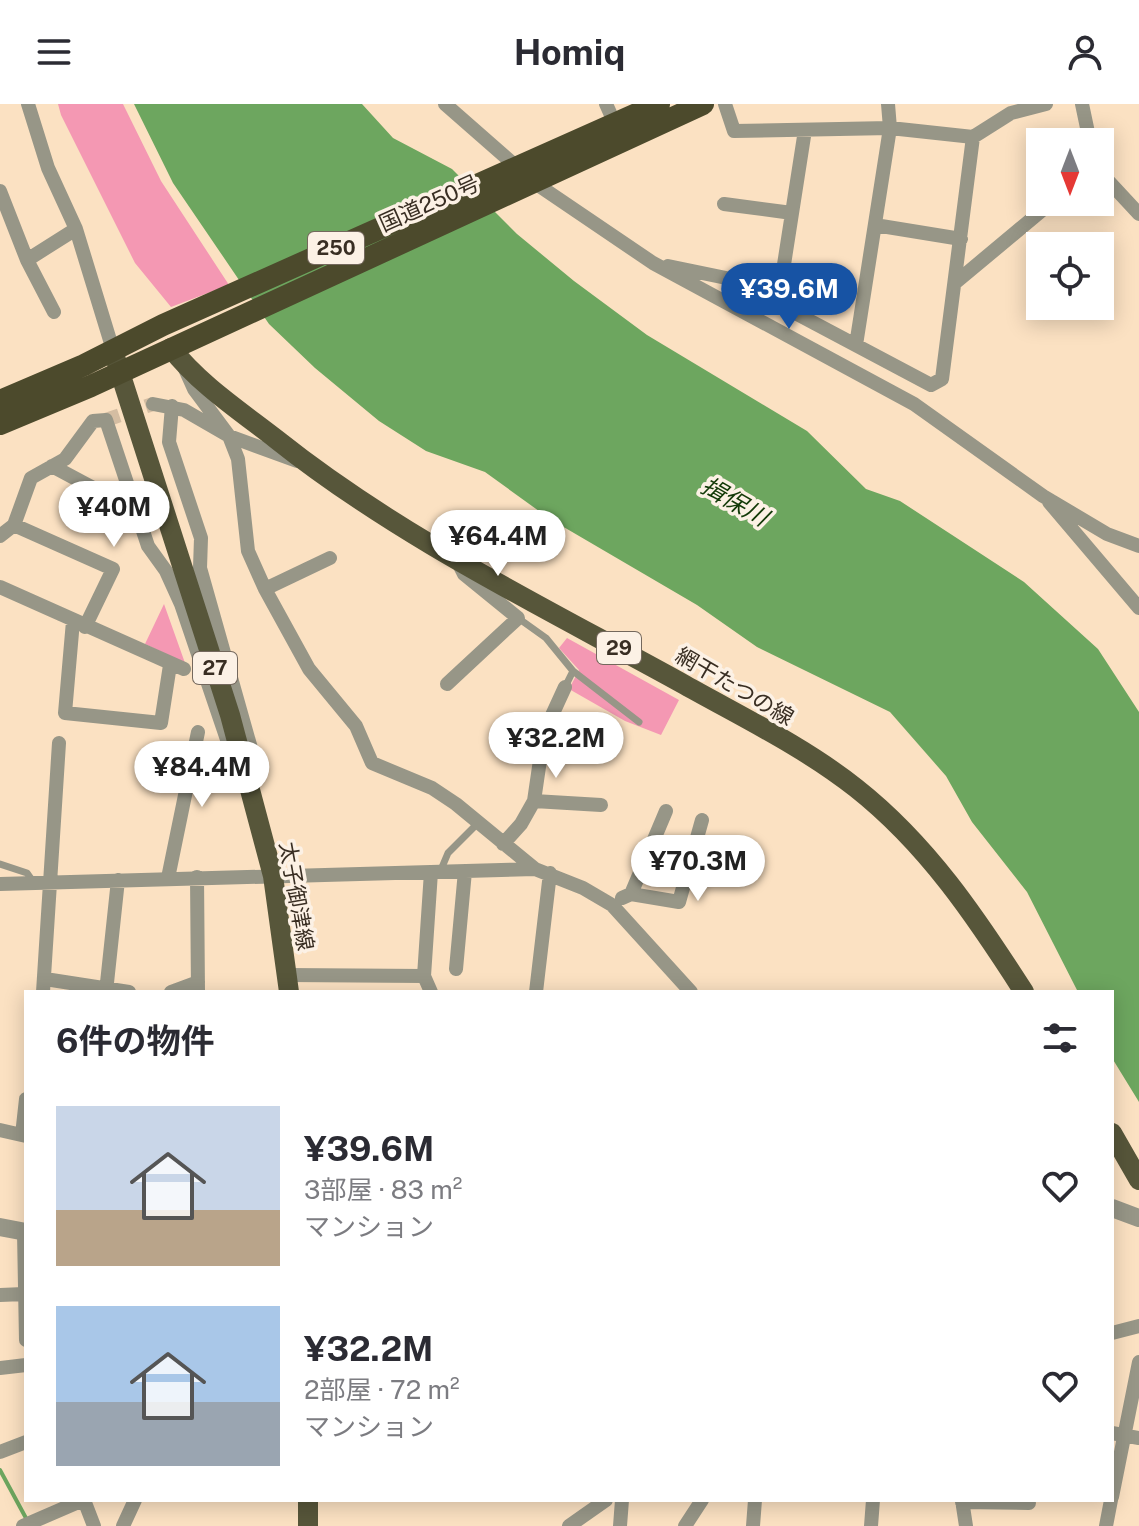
<!DOCTYPE html>
<html lang="ja">
<head>
<meta charset="utf-8">
<style>
  body { margin:0; font-family:"Public Sans","Noto Sans JP",sans-serif; background:#f7f7f7; color:#2b2b33; height:100vh; display:flex; flex-direction:column; font-size:30px; white-space:nowrap }
  * { box-sizing:border-box; margin:0 }
  p { font-size:26px; color:#7c7c81 }
  .icon { flex:none; width:44px; height:44px; fill:none; stroke:currentColor; stroke-width:2; stroke-linecap:round; stroke-linejoin:round }
  .map { position:relative; flex:1; overflow:hidden }
  .panel { position:absolute; left:24px; top:886px; width:1090px; height:512px; display:flex; flex-direction:column; background:#fff; border-radius:0px; box-shadow:0 4px 20px #0003 }
  .panel>* { flex:none }
  .needle { width:52px; rotate:180deg }
  .buttons { position:absolute; left:1026px; top:24px; display:grid; gap:16px }
  .buttons a { display:grid; place-items:center; width:88px; height:88px; border-radius:0px; background:#fff; box-shadow:0 4px 20px #0003; font-size:40px }
  .price { position:absolute; translate:-50% -68px; padding:0 18px; border-radius:28px; background:#fff; color:#222; font-size:26px; line-height:52px; filter:drop-shadow(0 2px 4px #0008) }
  .price::after { content:''; position:absolute; left:50%; top:48px; width:24px; height:18px; margin-left:-12px; background:inherit; clip-path:polygon(0 0,100% 0,50% 100%) }
  .price.selected { background:#1753a4; color:#fff }
  ul { padding:0; list-style:none }
  li { display:flex; align-items:center; gap:24px; height:200px; padding:0 32px }
  li span { display:grid; place-items:center; flex:none; width:224px; height:160px; border-radius:0px; color:#555 }
  li>.icon { margin-inline-start:auto }
  span .icon { width:96px; height:96px; fill:#fffc; stroke-width:1 }
  li b { font-size:34px }
  h2 { display:flex; justify-content:space-between; align-items:center; height:96px; padding:0 32px; font-size:34px }
  header { display:flex; justify-content:space-between; align-items:center; height:104px; padding:0 32px; background:#fff; font-size:36px; font-weight:700 }
  .map>svg:first-child { display:block }
</style>
</head>
<body>
<header><svg class="icon" aria-label="menu" viewBox="0 0 24 24"><path d="M4 6h16M4 12h16M4 18h16"/></svg>Homiq<svg class="icon" aria-label="person" viewBox="0 0 24 24"><circle cx="12" cy="8" r="4"/><path d="M4 21q1-7 8-7t8 7"/></svg></header>
<div class="map">
<svg width="1139" height="1422" viewBox="0 0 1139 1422">
  <rect width="100%" height="100%" fill="#fbe1c2"/>
  <!-- green -->
  <path fill="#f498b3" d="M58,0H123L161,77L229,181L171,203L135,159L61,11Z
    M164,500L185,559L145,540Z
    M567,534L679,596L661,631L625,617L569,585L579,566L559,544Z"/>
  <!-- water -->
  <path fill="#6da65f" d="M134,0H362L393,34L452,65L517,130L574,177L647,231L807,327L866,385L900,397L1024,478L1098,545L1139,608V998L1112,954V888H1078L1027,788L972,718L946,672L890,608L757,543L697,501L550,415L485,368L426,347L379,317L315,264L269,220L173,79Z"/>
  <g fill="none" stroke-linecap="round" stroke-linejoin="round">
    <!-- stream -->
    <path stroke="#6da65f" stroke-width="4" d="M0,1366L27,1416"/>
    <!-- minor-tunnel -->
    <path stroke="#d4bda2" stroke-width="14" stroke-dasharray="14 7" stroke-linecap="butt" d="M106,316L153,300"/>
    <!-- service -->
    <path stroke="#979687" stroke-width="7" d="M518,514L546,534L573,567L565,583
      M573,567L639,618
      M0,760L27,769L34,779
      M440,768L448,749L477,720"/>
    <!-- minor -->
    <path stroke="#979687" stroke-width="14" d="M28,0L48,64L76,125L113,246
      M445,0L535,79L653,159L914,300L1043,392L1107,430L1139,442
      M606,0L615,20
      M725,0L734,27L890,24L973,33L1011,9L1046,0
      M1082,0L1090,38
      M1100,68L1139,110
      M0,87L27,156L54,208
      M724,100L792,109
      M875,121L961,135
      M27,156L76,125
      M668,162L731,175L931,281L942,275L973,33
      M955,179L1052,98
      M778,199L805,26
      M856,241L890,24L888,0
      M185,265L194,285L229,332L238,355L248,447L265,485L309,565L356,622L372,659L432,684L456,700L535,765
      M153,300L184,306L229,332L297,357
      M172,302L169,338L201,434L200,464L252,648L253,676
      M52,362L95,385
      M1049,398L1139,504
      M14,421L113,465L85,523
      M0,432L14,421L31,374L65,355L93,317L106,316L148,442L166,467L181,500L238,668
      M0,483L184,565
      M265,485L330,454
      M73,517L65,609L161,619L170,561
      M447,580L518,514L464,470L460,462
      M534,697L601,701
      M503,740L521,720L534,697L540,656L548,620L565,583
      M431,768L424,872L431,888
      M197,773L198,888
      M168,774L198,628
      M0,780L535,765L583,784L612,801L691,888
      M631,790L679,798L702,716
      M622,794L631,790L666,707
      M456,865L465,767
      M287,871L424,872
      M45,875L129,888
      M43,888L59,639
      M106,888L118,776
      M171,888L198,878
      M536,888L550,769
      M0,1026L26,1032
      M22,1031L26,995
      M24,1128L26,1236
      M0,1191L24,1190
      M1112,1229L1139,1222
      M0,1264L26,1261
      M1112,1329L1139,1334
      M0,1348L26,1338
      M1112,1393L1139,1258
      M84,1396L94,1422
      M962,1396L966,1422
      M962,1398L1029,1399
      M23,1422L83,1396
      M123,1422L135,1396
      M569,1422L606,1396
      M620,1422L622,1396
      M685,1422L702,1396
      M753,1422L755,1396
      M871,1422L873,1396
      M1106,1422L1111,1396"/>
    <!-- tertiary -->
    <path stroke="#979687" stroke-width="18" d="M1112,1104L1139,1114
      M0,1123L26,1128"/>
    <!-- primary -->
    <path stroke="#57563a" stroke-width="20" d="M171,244C199,280 240,307 276,335C400,434 546,504 685,581C742,613 804,643 856,684C927,740 976,813 1024,888
      M115,253L230,611L273,772L289,888
      M1112,1029L1139,1076
      M308,1396V1422"/>
    <!-- trunk -->
    <path stroke="#4c4a2c" stroke-width="22" d="M0,297L84,261L163,221L659,0
      M0,320L91,282L703,0"/>
  </g>
  <g text-anchor="middle" dominant-baseline="central" stroke-width="7" stroke-linejoin="round" paint-order="stroke">
    <!-- shield labels -->
    <g fill="#fcf1e5" stroke="#74685d" stroke-width="2">
      <rect x="308" y="128" width="56" height="32" rx="6"/>
      <rect x="597" y="528" width="44" height="32" rx="6"/>
      <rect x="193" y="548" width="44" height="32" rx="6"/>
    </g>
    <g font-size="20" font-weight="bold" fill="#392e23">
      <text x="336" y="144">250</text>
      <text x="619" y="544">29</text>
      <text x="215" y="564">27</text>
    </g>
    <!-- street labels -->
    <g font-size="22" fill="#392e23" stroke="#fcf1e5">
      <text transform="translate(429 99) rotate(-24)">国道250号</text>
      <text transform="translate(735 582) rotate(30)">網干たつの線</text>
      <text transform="translate(297 792) rotate(80)">太子御津線</text>
    </g>
    <!-- water labels -->
    <g font-size="24" font-style="italic" fill="#133a08" stroke="#fcf1e5">
      <text transform="translate(735 397) rotate(30)">揖保川</text>
    </g>
  </g>
</svg>
<div class="buttons">
<a><svg class="needle" viewBox="-14 -14 28 28"><path d="M0-13l5 13h-10z" fill="#e53935"/><path d="M0 13l5-13h-10z" fill="#7c7c81"/></svg></a>
<a><svg class="icon" aria-label="locate" viewBox="0 0 24 24"><circle cx="12" cy="12" r="6"/><path d="M12 2v4M12 18v4M2 12h4M18 12h4"/></svg></a>
</div>
<b class="price selected" style="left:789px;top:227px">¥39.6M</b>
<b class="price" style="left:114px;top:445px">¥40M</b>
<b class="price" style="left:498px;top:474px">¥64.4M</b>
<b class="price" style="left:556px;top:676px">¥32.2M</b>
<b class="price" style="left:202px;top:705px">¥84.4M</b>
<b class="price" style="left:698px;top:799px">¥70.3M</b>
<section class="panel">
<h2>6件の物件<svg class="icon" aria-label="filters" viewBox="0 0 24 24"><path d="M4 7h16M4 17h16"/><circle cx="9" cy="7" r="2"/><circle cx="15" cy="17" r="2"/></svg></h2>
<ul>
<li><span style="background:linear-gradient(#c9d6e8 65%,#b9a48a 0)"><svg class="icon" aria-label="home" viewBox="0 0 24 24"><path d="M3 11l9-7 9 7M6 9v11h12V9"/></svg></span><div><b>¥39.6M</b><p>3部屋 · 83 m²</p><p>マンション</p></div><svg class="icon" aria-label="heart" viewBox="0 0 24 24"><path d="M12 20l-8-8c-3-5 5-10 8-4 3-6 11-1 8 4z"/></svg></li>
<li><span style="background:linear-gradient(#a9c7e8 60%,#9aa5b1 0)"><svg class="icon" aria-label="home" viewBox="0 0 24 24"><path d="M3 11l9-7 9 7M6 9v11h12V9"/></svg></span><div><b>¥32.2M</b><p>2部屋 · 72 m²</p><p>マンション</p></div><svg class="icon" aria-label="heart" viewBox="0 0 24 24"><path d="M12 20l-8-8c-3-5 5-10 8-4 3-6 11-1 8 4z"/></svg></li>
</ul>
</section>
</div>
</body>
</html>
